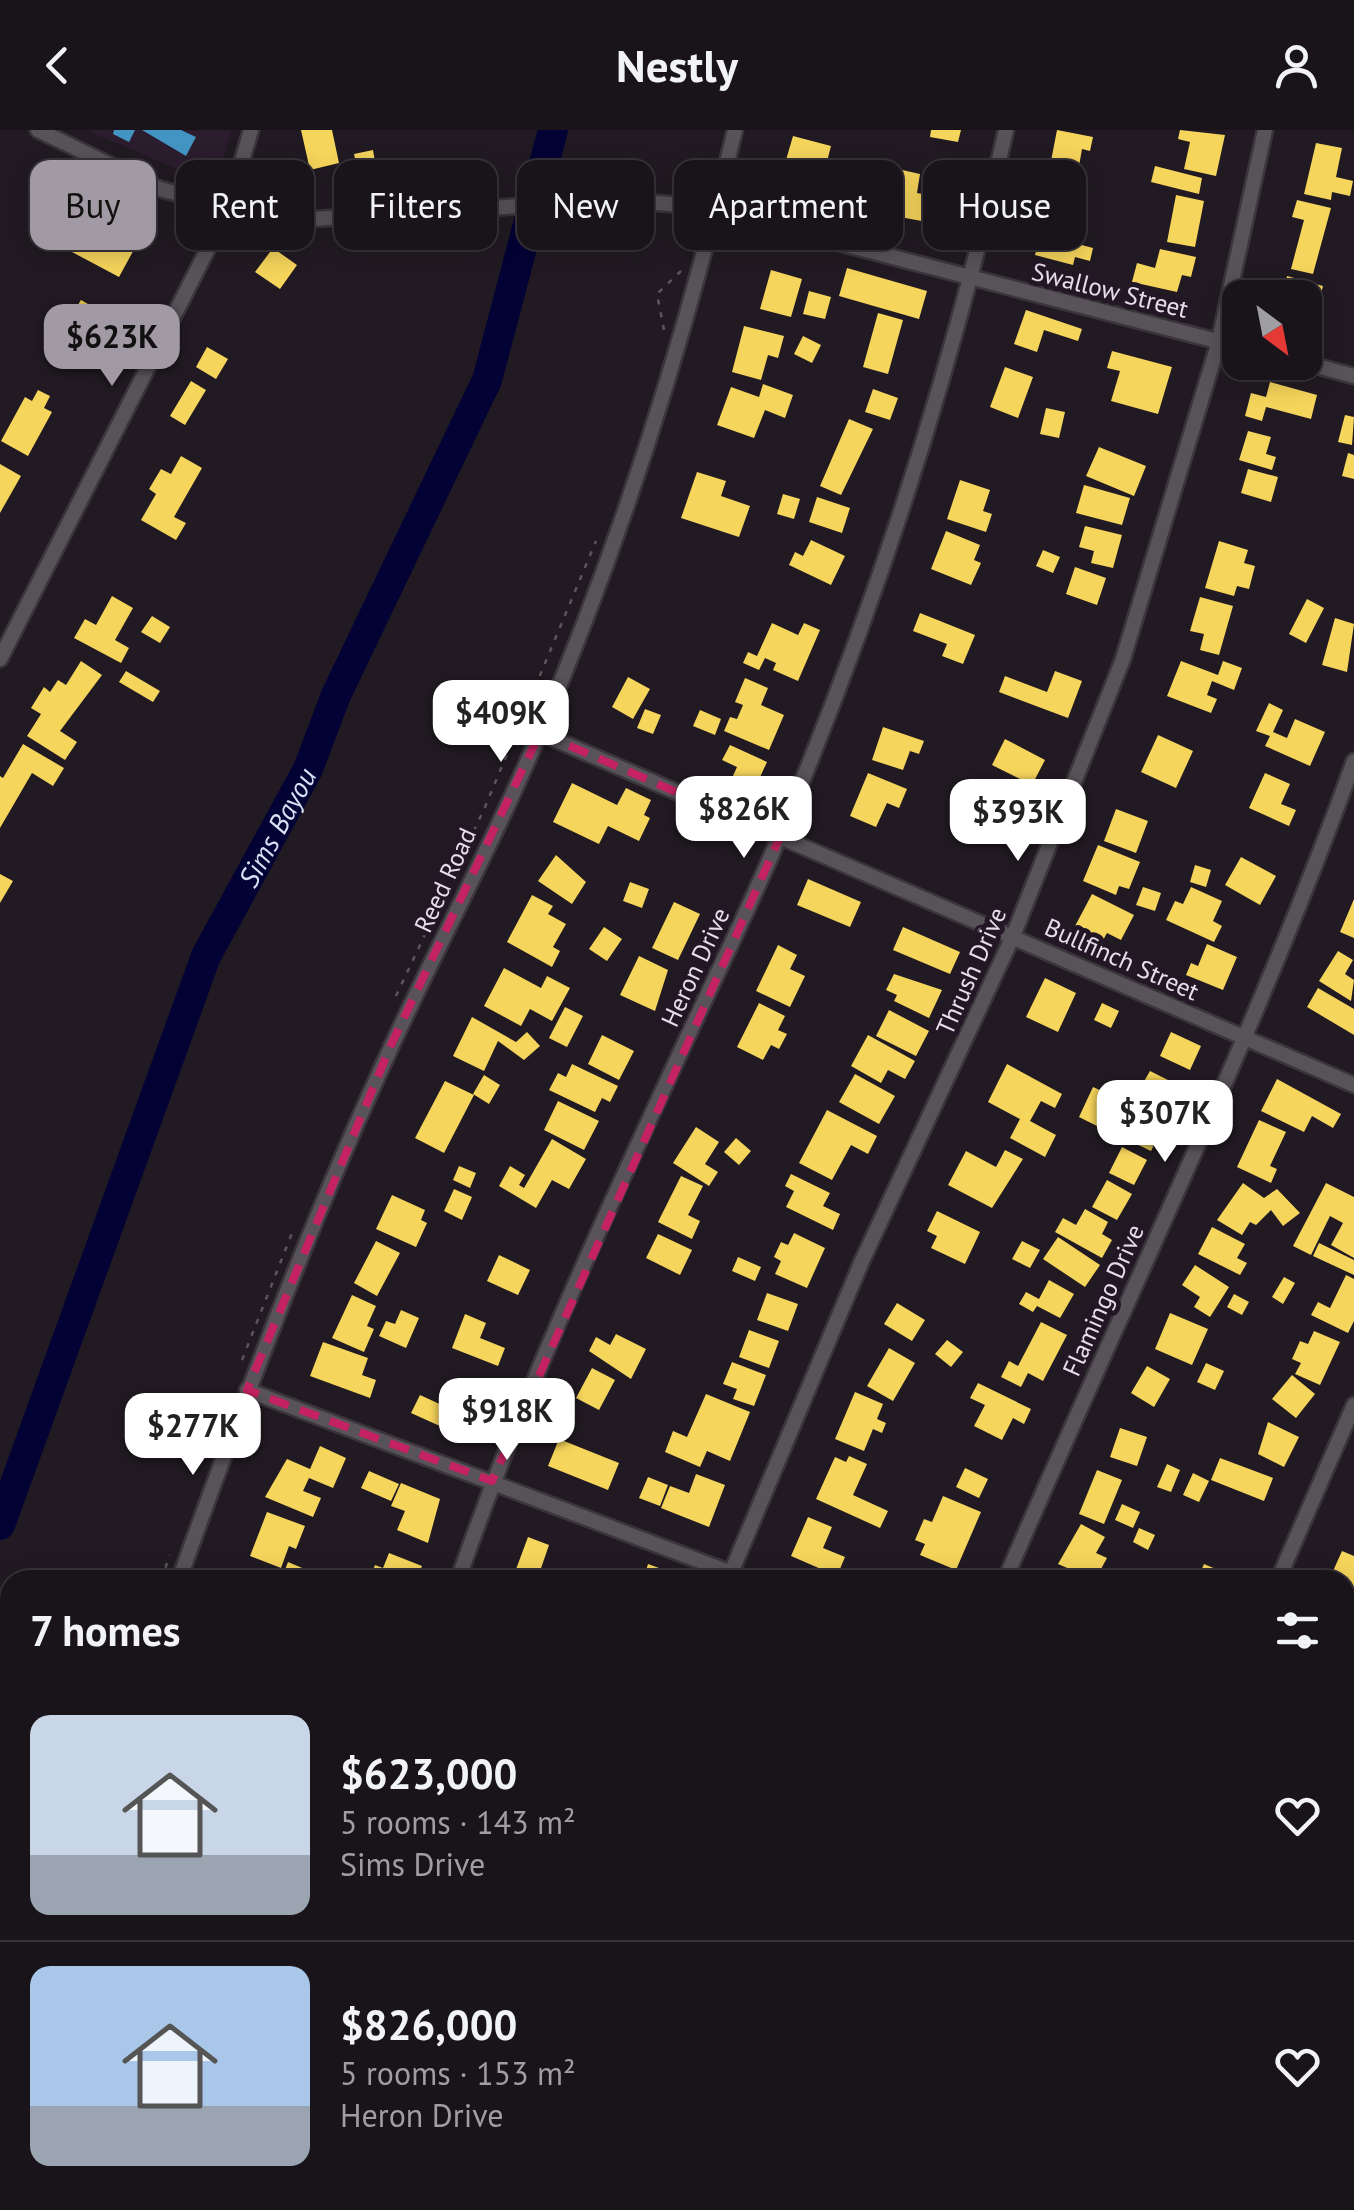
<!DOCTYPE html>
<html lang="en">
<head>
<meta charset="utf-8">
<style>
  body { margin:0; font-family:"PT Sans",sans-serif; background:#221d23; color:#f1f3f6; height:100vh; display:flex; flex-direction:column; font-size:38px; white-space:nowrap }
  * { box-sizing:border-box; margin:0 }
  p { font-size:32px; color:#9f9ea2 }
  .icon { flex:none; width:55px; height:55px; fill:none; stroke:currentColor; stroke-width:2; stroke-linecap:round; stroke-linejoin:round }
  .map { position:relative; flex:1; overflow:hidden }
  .side { position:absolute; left:0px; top:1440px; width:1355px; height:640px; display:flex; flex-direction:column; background:#19141a; border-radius:30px 30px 0 0; box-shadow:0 5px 25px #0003,0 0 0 2px #373339 }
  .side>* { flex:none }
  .hud { position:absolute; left:30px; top:30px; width:1295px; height:90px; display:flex; gap:20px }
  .needle { width:65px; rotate:148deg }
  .tools { position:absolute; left:1222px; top:150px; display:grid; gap:20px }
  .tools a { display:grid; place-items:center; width:100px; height:100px; border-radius:20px; background:#19141a; box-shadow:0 5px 25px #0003,0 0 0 2px #373339; font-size:50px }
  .price { position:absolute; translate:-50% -85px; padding:0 22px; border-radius:20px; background:#fff; color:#222; font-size:32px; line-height:65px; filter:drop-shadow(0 2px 5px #0008) }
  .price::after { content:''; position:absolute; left:50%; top:60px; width:30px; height:22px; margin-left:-15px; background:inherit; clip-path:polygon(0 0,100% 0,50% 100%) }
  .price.on { background:#a199a3; color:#111 }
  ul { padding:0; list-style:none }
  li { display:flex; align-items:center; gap:30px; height:250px; padding:0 30px }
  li+li { border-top:2px solid #373339 }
  li span { display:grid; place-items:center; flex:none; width:280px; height:200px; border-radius:20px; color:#555 }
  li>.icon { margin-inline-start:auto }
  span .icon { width:120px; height:120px; fill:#fffc; stroke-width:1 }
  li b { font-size:42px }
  h2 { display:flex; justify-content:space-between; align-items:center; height:120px; padding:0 30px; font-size:42px }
  .tag { padding:0 35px; border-radius:20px; background:#19141a; box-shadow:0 5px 25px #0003,0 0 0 2px #373339; font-size:35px; line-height:90px }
  .tag.on { background:#a199a3; color:#111 }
  header { display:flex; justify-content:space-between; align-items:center; height:130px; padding:0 30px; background:#19141a; font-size:45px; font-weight:700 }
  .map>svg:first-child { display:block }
</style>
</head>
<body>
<header><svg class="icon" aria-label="back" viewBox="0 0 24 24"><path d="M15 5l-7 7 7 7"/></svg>Nestly<svg class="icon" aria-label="person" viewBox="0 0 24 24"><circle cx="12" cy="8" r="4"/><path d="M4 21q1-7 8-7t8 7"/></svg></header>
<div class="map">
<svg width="1354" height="2080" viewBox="0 0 1354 2080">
  <rect width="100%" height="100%" fill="#211a22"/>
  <!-- built -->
  <path fill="#2b1c2e" d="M86,0H232L214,55Z"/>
  <!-- homes -->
  <path fill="#f6d55c" d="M301,0H332L339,33L310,40Z
    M931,0H961L958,12L930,7Z
    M1057,0L1093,7L1090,21L1082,19L1079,36L1051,31Z
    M1180,0L1225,5L1216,46L1184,39L1190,12L1178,9Z
    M793,6L831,16L823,47L863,57L857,80L808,67L812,53L789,47L793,32L786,30Z
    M1316,13L1342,18L1336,47L1353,51L1350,66L1332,62L1331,70L1304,64Z
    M373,20L376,38L358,41L354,24Z
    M1155,36L1202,48L1199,64L1151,52Z
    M898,39L920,44L917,63L943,68L938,94L889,85Z
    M1056,44L1085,52L1077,83L1047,75Z
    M51,55L76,69L62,91L38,77Z
    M1176,65L1204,71L1195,117L1167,112Z
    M1297,70L1331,78L1313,144L1291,139L1304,90L1292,87Z
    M120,82L135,92L126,107L110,96Z
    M1030,89L1081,102L1078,114L1093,118L1090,131L1075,127L1073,135L1035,125L1040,106L1026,102Z
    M114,102L137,114L119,147L72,122L81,104L105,117Z
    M273,118L297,135L280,159L255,142Z
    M1160,119L1196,127L1191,147L1182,145L1177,162L1132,152L1137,133L1155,138Z
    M847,138L927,161L919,189L839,166Z
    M771,140L802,149L791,187L760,179Z
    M1287,146L1323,156L1312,198L1305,197V168H1282Z
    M809,161L831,167L825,189L803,184Z
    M81,170L102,182L70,236L49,223Z
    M1026,180L1082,199L1078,211L1044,200L1037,222L1014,214Z
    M878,183L903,190L888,244L863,237Z
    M744,196L784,206L778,228L768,225L761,250L732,242Z
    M803,206L821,215L812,233L794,224Z
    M207,217L228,229L216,249L196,237Z
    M1112,221L1172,237L1158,284L1111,271L1120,241L1107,238Z
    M1005,237L1033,247L1018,288L990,277Z
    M191,251L206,260L185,295L170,286Z
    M1270,252L1317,265L1311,289L1266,277L1262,291L1245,286L1251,263L1266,267Z
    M763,254L793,265L785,288L765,280L754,308L717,295L731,257L759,267Z
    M873,259L898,268L890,290L865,282Z
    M38,260L50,266L44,278L52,282L28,326L1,311L25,267L32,271Z
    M1046,278L1065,282L1059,308L1040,304Z
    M1345,285L1354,287L1352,315L1338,312Z
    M849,289L873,299L841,365L820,356Z
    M1248,301L1271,307L1266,324L1276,327L1272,340L1239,330Z
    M1099,317L1146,336L1134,366L1086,346Z
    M1348,323L1354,325V349L1342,346Z
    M181,326L202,338L174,387L186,393L176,410L141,390L156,364L149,359L161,339L171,344Z
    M0,334L21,346L0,383Z
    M1248,339L1278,347L1271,372L1241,363Z
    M697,342L726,351L721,366L750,376L739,407L681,388Z
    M960,350L990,360L983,381L992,384L986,402L947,389Z
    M1084,355L1130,368L1122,395L1076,383Z
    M783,364L800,369L794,389L777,384Z
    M817,367L850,378L842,403L809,392Z
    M1085,396L1122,405L1113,438L1091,433L1094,421L1079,417Z
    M946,401L980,415L974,430L981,433L971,455L931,439Z
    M811,410L845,426L831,455L789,435L795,422L803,426Z
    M1219,411L1248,420L1244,433L1255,436L1249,459L1237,456L1234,466L1205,458Z
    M1043,420L1060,427L1053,443L1036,436Z
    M1075,437L1106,448L1097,475L1066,464Z
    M112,466L133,478L115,510L129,518L121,533L74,508L85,489L96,495Z
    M1200,467L1233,476L1219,525L1200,520L1204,504L1190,501Z
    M1307,469L1324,478L1306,513L1289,504Z
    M920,483L975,505L963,534L942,526L947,514L913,501Z
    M152,486L170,497L160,513L141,502Z
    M1335,488L1354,494L1347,542L1322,535Z
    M772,493L798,505L804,493L820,500L798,551L773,540L776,533L765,528L759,540L743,533L748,522L757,526Z
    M81,531L102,545L60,601L77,612L65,630L27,606L41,584L31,578L44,557L50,562L58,550L66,555Z
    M1181,531L1218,545L1223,531L1242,538L1234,560L1212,551L1207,565L1217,569L1211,583L1167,566Z
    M126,541L160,561L153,572L119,552Z
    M1055,541L1082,551L1068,588L999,562L1005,546L1047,562Z
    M628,547L650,559L633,589L612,577Z
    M745,548L768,558L761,575L784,585L769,620L724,601L730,587L737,589L743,575L735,572Z
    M1269,573L1283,580L1273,602L1287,608L1295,589L1325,602L1310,636L1265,616L1270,606L1256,601Z
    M645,579L661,585L653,604L637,598Z
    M700,580L721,589L715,605L693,596Z
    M883,597L924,611L919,624L910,621L903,640L872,630Z
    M1158,605L1193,621L1176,658L1141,642Z
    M1005,609L1045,630L1032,655L992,635Z
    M23,614L64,638L53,656L32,643L0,698V646L3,648Z
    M730,615L767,632L755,658L732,648L737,637L722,630Z
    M868,643L907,659L899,678L887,673L876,697L850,686Z
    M1265,643L1290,654L1281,674L1296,680L1289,696L1249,678Z
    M572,653L617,675L626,658L651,670L644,685L650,688L639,711L608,696L599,714L553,692Z
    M1116,679L1148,691L1136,723L1104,711Z
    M1098,715L1140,732L1129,759L1119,756L1116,765L1083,751Z
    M556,725L586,752L572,774L538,751Z
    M1241,727L1276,746L1260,775L1225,755Z
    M1195,735L1211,740L1206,757L1190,752Z
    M0,744L13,751L0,773Z
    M808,749L861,772L850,797L797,775Z
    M630,752L649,759L642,778L623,771Z
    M1143,757L1161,763L1155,781L1136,775Z
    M1191,757L1222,771L1213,791L1222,796L1214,812L1166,790L1175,771L1183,774Z
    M1092,764L1134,785L1121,810L1107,803L1102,812L1074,798Z
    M532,765L553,776L548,784L566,794L553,817L560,821L552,837L507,812Z
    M1354,769V808L1340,802Z
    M674,772L700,784L678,830L652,818Z
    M604,797L622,809L607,831L589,819Z
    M903,797L960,822L950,844L893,820Z
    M1207,814L1237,827L1223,860L1186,845L1191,833L1198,836Z
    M778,815L797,825L790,839L805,846L790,877L756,861Z
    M1338,821L1353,830L1345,844L1354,850L1351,871L1319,851Z
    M639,826L668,840L655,881L620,865Z
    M504,838L541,858L547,846L570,858L552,891L530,879L521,896L484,876Z
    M894,844L942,860L929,888L894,871L897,865L886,860Z
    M1045,848L1076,863L1058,902L1026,887Z
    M1318,858L1354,879V905L1307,877Z
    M759,873L785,886L778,900L787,904L779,919L771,915L763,930L737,917Z
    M1102,873L1119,881L1111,898L1094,890Z
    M565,877L583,886L567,917L549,908Z
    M889,880L929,901L916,926L876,906Z
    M472,887L516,912L527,902L540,916L524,930L498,911L484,941L453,926Z
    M1171,902L1201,916L1190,940L1160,926Z
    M602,905L634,921L619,950L588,934Z
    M868,905L915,931L905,949L888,940L881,953L851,936Z
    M572,934L618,956L610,972L602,968L595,982L549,960L558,943L566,947Z
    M1007,934L1062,964L1055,978L1041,971L1030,991L1056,1005L1045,1027L1010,1008L1020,989L988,972Z
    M1150,941L1184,958L1169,987L1142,973L1147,964L1139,960Z
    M855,944L895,966L879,994L839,972Z
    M484,945L500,955L489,974L473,964Z
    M1277,949L1341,984L1333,998L1312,986L1304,1002L1261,981Z
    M445,951L474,965L444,1023L415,1008Z
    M1093,957L1111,965L1097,996L1079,987Z
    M558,971L599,991L584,1020L544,1000Z
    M1131,978L1164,994L1151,1021L1113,1003Z
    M827,980L877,1006L868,1024L851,1015L832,1050L799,1033Z
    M1259,990L1286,1002L1270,1036L1277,1039L1271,1053L1237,1037Z
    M696,997L719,1012L705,1034L718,1042L709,1056L673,1033Z
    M736,1008L751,1021L739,1035L724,1022Z
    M552,1009L586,1029L569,1059L552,1050L536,1078L499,1056L510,1036L525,1045L519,1055L524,1058Z
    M1122,1017L1147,1030L1134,1055L1109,1043Z
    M1005,1020L1023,1029L992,1078L948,1055L966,1021L996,1037Z
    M459,1036L476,1043L470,1058L453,1050Z
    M791,1044L830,1063L823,1076L840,1084L833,1100L786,1077L794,1061L785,1056Z
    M681,1046L703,1056L688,1085L700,1091L692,1109L658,1092Z
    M1107,1050L1132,1064L1117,1090L1092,1077Z
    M1243,1053L1264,1068L1277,1059L1300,1083L1283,1096L1271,1080L1256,1095L1250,1092L1242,1105L1217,1090Z
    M1326,1053L1354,1067V1128L1331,1115L1343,1093L1330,1086L1311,1125L1293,1116Z
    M454,1059L472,1067L462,1090L444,1081Z
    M392,1065L425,1080L421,1090L427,1093L416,1117L376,1099Z
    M1085,1079L1108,1092L1102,1104L1112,1110L1102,1128L1055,1102L1063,1088L1076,1095Z
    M937,1081L980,1102L965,1134L931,1118L937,1106L927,1101Z
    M1212,1097L1245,1114L1237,1128L1247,1133L1240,1145L1198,1124Z
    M794,1103L825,1118L807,1158L775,1144L781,1131L774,1127L781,1112L788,1115Z
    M658,1104L692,1120L680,1145L646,1128Z
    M1058,1107L1100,1135L1085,1157L1043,1129Z
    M376,1111L400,1123L377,1166L354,1153Z
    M1022,1111L1040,1120L1030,1138L1012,1129Z
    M1319,1113L1354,1130V1145L1313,1126Z
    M499,1125L530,1140L518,1165L487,1151Z
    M738,1127L761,1137L755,1151L732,1141Z
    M1195,1135L1229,1157L1210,1187L1194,1177L1200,1167L1182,1155Z
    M1346,1145L1354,1149V1191L1348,1203L1311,1185L1318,1172L1330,1178Z
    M1284,1147L1295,1153L1283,1174L1272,1167Z
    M1049,1150L1074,1164L1060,1188L1037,1176L1033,1182L1019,1174L1026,1162L1039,1169Z
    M767,1163L798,1174L788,1201L757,1190Z
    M1234,1164L1249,1172L1242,1185L1227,1177Z
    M352,1165L376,1176L367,1196L374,1199L364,1222L332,1208Z
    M897,1173L925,1190L912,1211L884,1194Z
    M401,1180L419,1188L406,1218L379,1206L386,1191L395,1194Z
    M1170,1183L1208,1199L1192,1235L1155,1219Z
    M465,1184L486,1193L480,1208L505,1218L498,1236L452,1218Z
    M1041,1192L1067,1205L1043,1251L1028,1243L1021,1257L1001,1247L1009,1231L1018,1236Z
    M749,1200L779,1211L769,1238L739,1227Z
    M1314,1201L1340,1212L1320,1255L1295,1244L1301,1233L1292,1229L1300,1211L1308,1214Z
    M616,1204L646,1219L631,1249L589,1221L596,1207L610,1215Z
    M947,1210L963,1222L951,1237L935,1224Z
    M323,1212L368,1228L362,1245L376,1250L370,1268L310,1246Z
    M889,1218L915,1233L893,1271L867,1256Z
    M732,1232L766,1245L754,1276L733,1269L737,1259L723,1254Z
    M1206,1233L1224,1241L1215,1260L1197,1252Z
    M1147,1236L1170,1249L1154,1277L1131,1263Z
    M592,1238L615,1250L599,1280L576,1268Z
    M1292,1245L1315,1264L1296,1288L1272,1269Z
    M978,1253L1031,1279L1024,1294L1013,1288L1002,1310L974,1296L985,1275L970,1268Z
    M855,1262L883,1274L877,1289L886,1293L882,1303L873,1299L864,1321L835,1309Z
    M450,1263L469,1273L464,1284L471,1288L462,1306L411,1283L420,1265L444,1276Z
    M706,1264L750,1282L730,1331L707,1321L700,1337L665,1322L673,1301L687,1307Z
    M1268,1292L1299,1307L1284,1337L1258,1324Z
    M1120,1298L1147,1307L1137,1336L1110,1327Z
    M559,1309L619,1333L608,1360L548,1336Z
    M320,1316L346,1328L333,1358L309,1348L303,1361L321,1368L313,1387L265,1367L287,1329L310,1339Z
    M849,1326L867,1334L853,1365L888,1381L880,1398L816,1369L835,1327L846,1332Z
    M1220,1328L1273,1348L1264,1371L1211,1350Z
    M1167,1334L1180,1340L1171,1362L1157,1357Z
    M965,1338L988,1349L979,1368L956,1357Z
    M1097,1340L1122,1350L1104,1394L1079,1384Z
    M369,1341L399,1354L391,1371L361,1358Z
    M1193,1343L1209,1351L1199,1372L1183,1365Z
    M696,1344L725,1355L709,1397L661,1378L670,1356L689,1363Z
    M648,1347L668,1355L660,1376L639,1368Z
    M401,1353L440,1369L428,1413L397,1400L405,1381L391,1376Z
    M943,1366L981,1382L956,1440L920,1425L925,1414L915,1410L924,1389L932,1392Z
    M1122,1374L1140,1382L1133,1398L1115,1390Z
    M267,1382L305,1396L296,1419L289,1416L281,1438L250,1426Z
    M808,1387L832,1397L823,1418L845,1427L837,1446L791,1426Z
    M1081,1394L1105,1407L1096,1423L1107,1428L1095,1450L1058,1434Z
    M1139,1398L1155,1405L1148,1420L1133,1412Z
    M528,1407L549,1415L537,1450H512Z
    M1342,1421L1354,1426V1467L1349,1479L1345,1450H1329Z
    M389,1423L422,1436L416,1450H369L375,1435L383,1438Z
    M288,1432L307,1440L303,1450H281Z
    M648,1434L681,1446L679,1450H643Z
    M1204,1434L1242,1450H1197Z
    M605,1439L632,1450H601Z
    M928,1439L958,1450H924Z
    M597,2070H633L631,2079Z
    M845,2070H872L867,2080L843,2076Z
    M904,2070H929L926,2080H901Z
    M984,2070H1023L1020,2080H982Z
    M714,2071L749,2078V2080H712Z"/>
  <!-- schools -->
  <path fill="#4393c3" d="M114,0H135L129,12L113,4Z
    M142,0H181L196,7L186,26Z"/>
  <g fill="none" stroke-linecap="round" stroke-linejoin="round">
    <!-- river -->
    <path stroke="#030235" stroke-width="30" id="s1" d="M0,1395L206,826L308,639L336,565L487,250L553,0"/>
  </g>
  <!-- building -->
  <path fill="#40383e" d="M1345,1728L1354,1731L1346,1761H1345Z
    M1345,1764L1354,1767V1818L1345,1815Z"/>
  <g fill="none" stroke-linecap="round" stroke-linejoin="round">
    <defs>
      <path id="service" d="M1276,2070L1301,2080"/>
      <path id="minor" d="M38,0L160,59L281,91L617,70L696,76L1240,217
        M1302,232L1354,246
        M0,529L228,79L251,0
        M540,603L1354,955
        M247,1260L750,1450
        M179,1450C244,1269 312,1088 393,913C441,809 496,707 540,602C623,408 686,205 735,0
        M458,1450C519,1274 597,1102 676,932C710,857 748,782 780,705C876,477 952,241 1006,0
        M728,1450L862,1131L1013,806L1123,529L1219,211L1265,0
        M1005,1450C1122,1176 1253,911 1354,631
        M1278,1450L1354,1275
        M1345,1676L1354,1680
        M16,2080L17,2070
        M281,2080L283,2070
        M543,2080L545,2070
        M801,2080L803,2070
        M1062,2080L1064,2070"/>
      <path id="secondary" d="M1345,1977L1354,1950
        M1319,2080L1322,2070"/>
    </defs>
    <!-- service casing -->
    <use href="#service" stroke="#3a353b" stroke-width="11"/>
    <!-- minor casing -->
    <use href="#minor" stroke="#3a353b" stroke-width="19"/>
    <!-- secondary casing -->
    <use href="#secondary" stroke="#3a353b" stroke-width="25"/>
    <!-- path -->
    <path stroke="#5b565c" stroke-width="2.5" stroke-dasharray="5 8" stroke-linecap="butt" d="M664,200L657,164L682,140
      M396,866L485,677L596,411
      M242,1230L294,1098
      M161,1450L170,1425
      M0,2060L10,2009"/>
    <!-- service -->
    <use href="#service" stroke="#585359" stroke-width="6"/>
    <!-- minor -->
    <use href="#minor" stroke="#585359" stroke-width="14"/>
    <!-- secondary -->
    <use href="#secondary" stroke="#605a63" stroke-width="20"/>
  </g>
  <!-- marked area -->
  <path fill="none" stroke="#c42262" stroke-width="8" stroke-dasharray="20 12" stroke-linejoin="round" d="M540,603L780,707L492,1351L247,1260L391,915Z"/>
  <g text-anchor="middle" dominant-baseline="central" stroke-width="10" stroke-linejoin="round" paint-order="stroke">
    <!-- street labels -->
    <g font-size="25" fill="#e6dee8" stroke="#231726">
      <text transform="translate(1110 160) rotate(14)">Swallow Street</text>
      <text transform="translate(445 750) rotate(-65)">Reed Road</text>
      <text transform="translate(1122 829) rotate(24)">Bullfinch Street</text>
      <text transform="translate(695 837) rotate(-65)">Heron Drive</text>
      <text transform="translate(971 841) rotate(-66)">Thrush Drive</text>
      <text transform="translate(1103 1170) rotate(-66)">Flamingo Drive</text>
    </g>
    <!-- water labels -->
    <g font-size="28" font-style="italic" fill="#d7e1f4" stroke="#231726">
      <text stroke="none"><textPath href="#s1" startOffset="752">Sims Bayou</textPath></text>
    </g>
  </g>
</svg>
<div class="tools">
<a><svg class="needle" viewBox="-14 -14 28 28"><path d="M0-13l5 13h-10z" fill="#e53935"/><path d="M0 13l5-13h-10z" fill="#9f9ea2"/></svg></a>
</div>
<b class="price on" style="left:112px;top:259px">$623K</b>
<b class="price" style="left:501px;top:635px">$409K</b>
<b class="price" style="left:744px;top:731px">$826K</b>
<b class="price" style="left:1018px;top:734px">$393K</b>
<b class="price" style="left:1165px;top:1035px">$307K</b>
<b class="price" style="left:507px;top:1333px">$918K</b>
<b class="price" style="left:193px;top:1348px">$277K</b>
<div class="hud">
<a class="tag on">Buy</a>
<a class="tag">Rent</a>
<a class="tag">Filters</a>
<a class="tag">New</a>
<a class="tag">Apartment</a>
<a class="tag">House</a>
</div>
<section class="side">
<h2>7 homes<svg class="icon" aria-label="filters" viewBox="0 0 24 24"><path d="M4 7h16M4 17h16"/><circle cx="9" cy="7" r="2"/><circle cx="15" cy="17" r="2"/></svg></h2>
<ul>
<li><span style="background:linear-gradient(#c9d6e8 70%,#9aa5b1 0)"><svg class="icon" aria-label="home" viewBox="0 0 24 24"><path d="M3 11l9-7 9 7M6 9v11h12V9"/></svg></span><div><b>$623,000</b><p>5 rooms · 143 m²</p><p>Sims Drive</p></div><svg class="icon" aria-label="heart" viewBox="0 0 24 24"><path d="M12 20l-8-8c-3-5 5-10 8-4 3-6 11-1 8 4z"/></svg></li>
<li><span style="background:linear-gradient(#a9c7e8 70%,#9aa5b1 0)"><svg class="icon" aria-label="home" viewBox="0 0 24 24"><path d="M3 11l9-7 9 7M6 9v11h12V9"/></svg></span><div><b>$826,000</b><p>5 rooms · 153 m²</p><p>Heron Drive</p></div><svg class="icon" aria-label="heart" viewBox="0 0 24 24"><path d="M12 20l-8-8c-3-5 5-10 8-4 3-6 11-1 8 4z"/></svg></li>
</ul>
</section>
</div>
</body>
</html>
